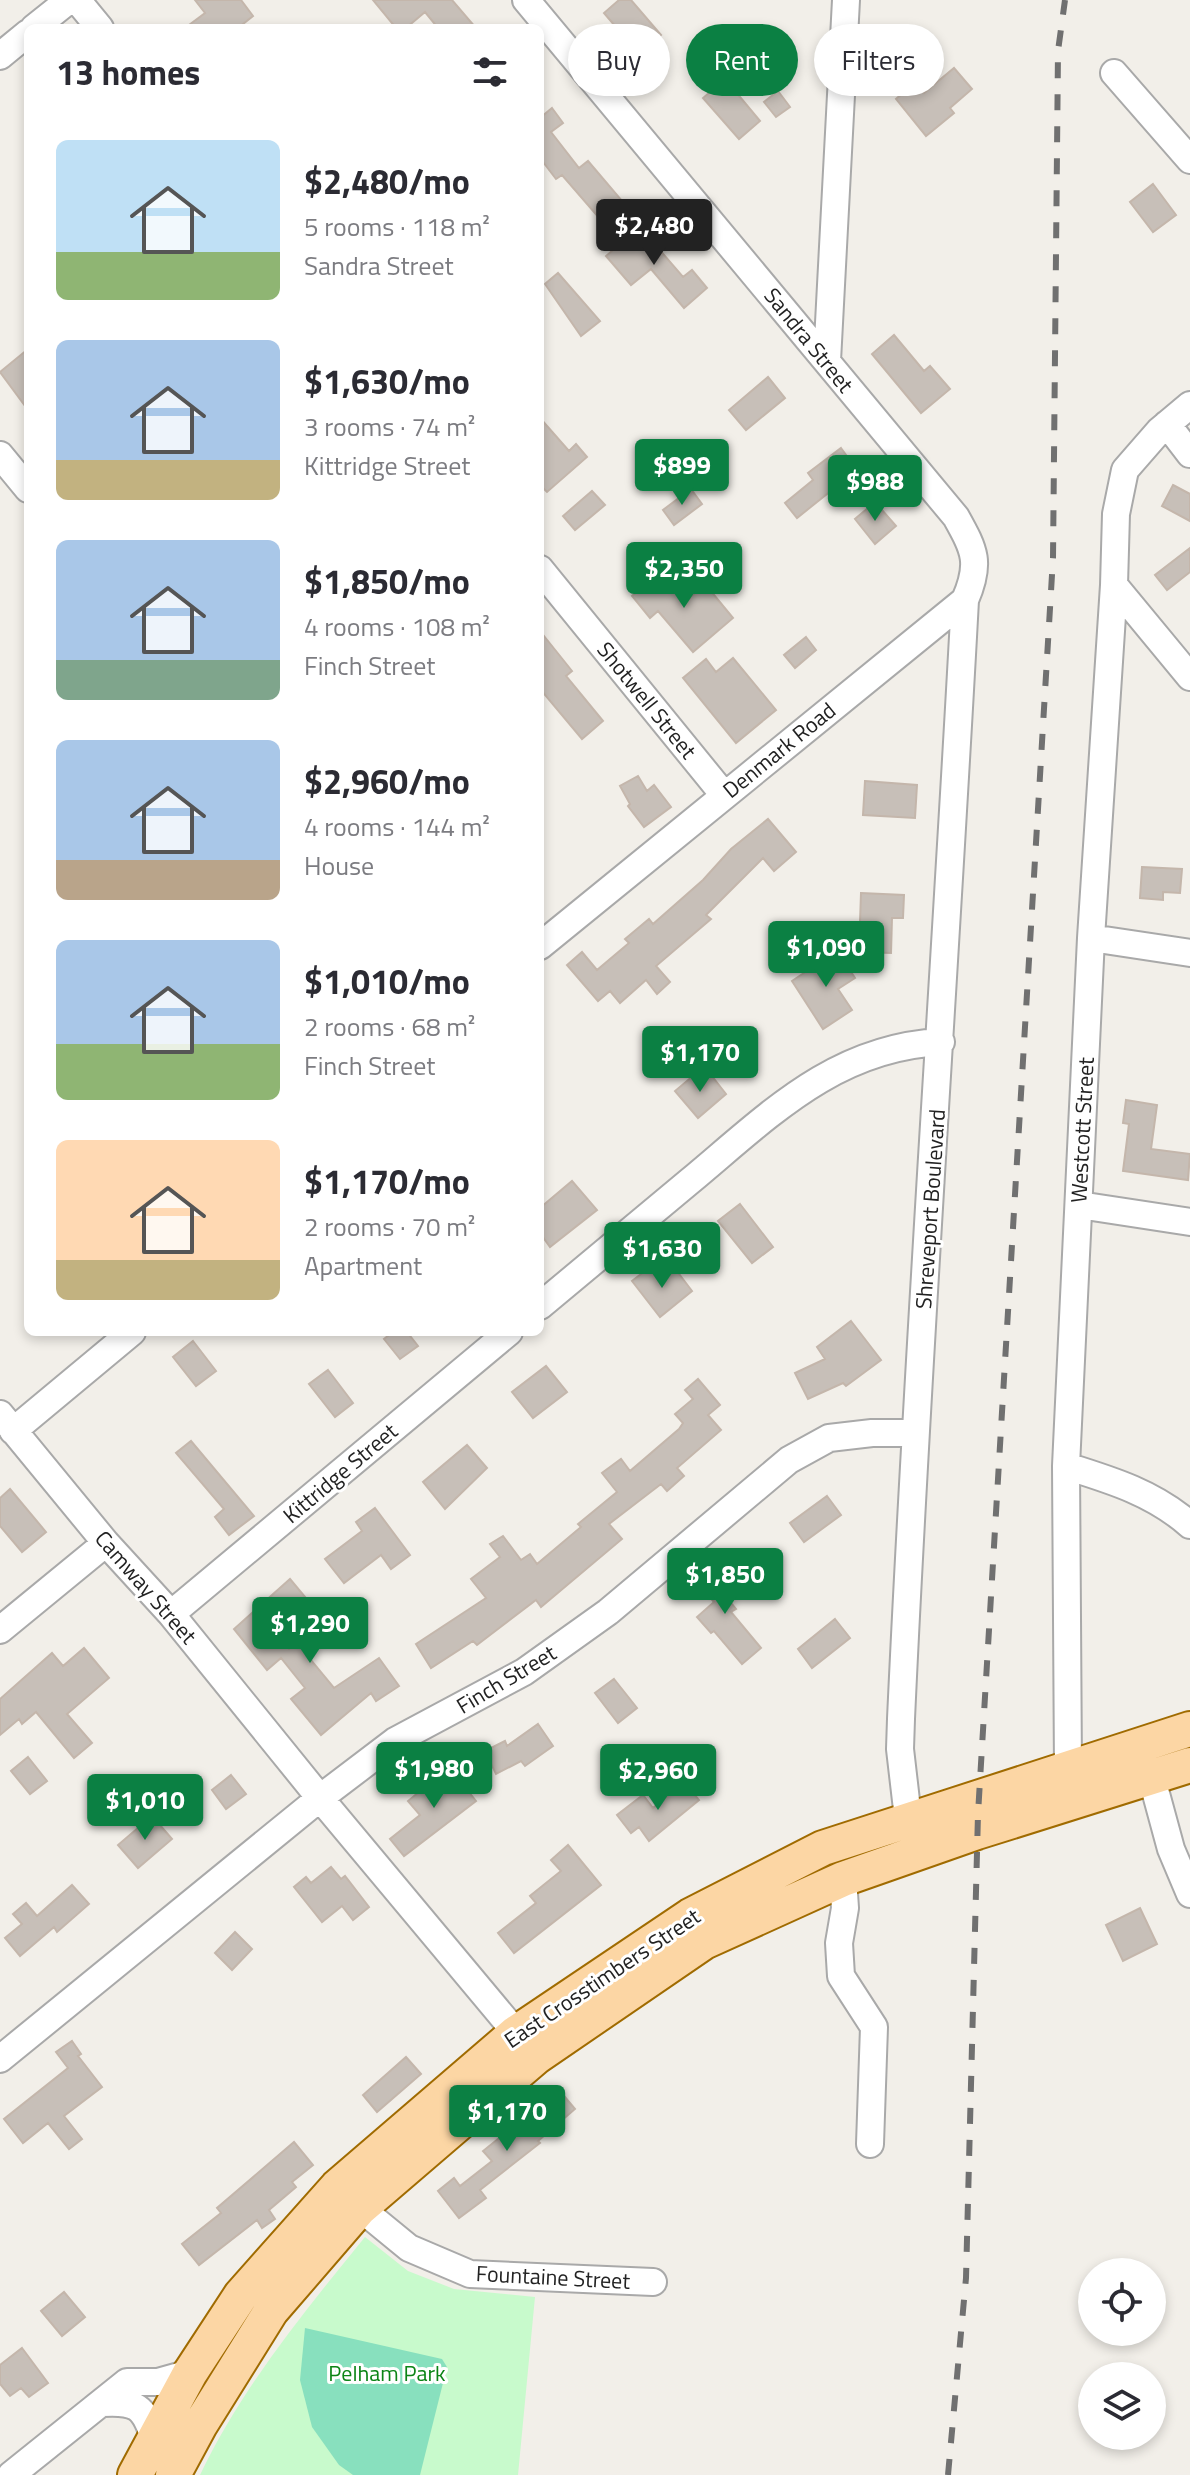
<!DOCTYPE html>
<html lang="en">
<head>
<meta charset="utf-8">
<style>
  body { margin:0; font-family:"Titillium Web",sans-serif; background:#f7f7f7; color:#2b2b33; height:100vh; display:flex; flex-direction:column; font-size:30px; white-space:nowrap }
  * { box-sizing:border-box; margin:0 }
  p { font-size:26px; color:#7c7c81 }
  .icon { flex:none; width:44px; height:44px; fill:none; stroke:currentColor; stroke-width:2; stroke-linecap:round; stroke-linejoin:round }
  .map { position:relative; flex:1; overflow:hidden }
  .sheet { position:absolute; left:24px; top:24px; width:520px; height:1312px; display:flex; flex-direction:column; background:#fff; border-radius:12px; box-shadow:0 4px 12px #0003 }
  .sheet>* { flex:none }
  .hud { position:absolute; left:568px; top:24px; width:502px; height:72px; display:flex; gap:16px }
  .tools { position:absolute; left:1078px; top:2258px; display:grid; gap:16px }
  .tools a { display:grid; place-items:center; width:88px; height:88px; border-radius:50%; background:#fff; box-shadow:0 4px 12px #0003; font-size:40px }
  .price { position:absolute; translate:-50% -68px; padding:0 18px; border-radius:8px; background:#0b8043; color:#fff; font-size:26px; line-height:52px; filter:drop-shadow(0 2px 4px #0008) }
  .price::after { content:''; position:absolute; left:50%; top:48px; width:24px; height:18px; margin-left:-12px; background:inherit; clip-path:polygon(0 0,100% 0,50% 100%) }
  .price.current { background:#222; color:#fff }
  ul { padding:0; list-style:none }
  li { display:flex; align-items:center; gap:24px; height:200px; padding:0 32px }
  li span { display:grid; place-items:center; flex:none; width:224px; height:160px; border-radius:12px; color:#555 }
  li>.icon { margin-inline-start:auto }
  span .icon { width:96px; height:96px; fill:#fffc; stroke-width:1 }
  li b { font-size:34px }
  h2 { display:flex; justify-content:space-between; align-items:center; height:96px; padding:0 32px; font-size:34px }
  .pill { padding:0 28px; border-radius:36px; background:#fff; box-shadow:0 4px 12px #0003; font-size:28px; line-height:72px }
  .pill.current { background:#0b8043; color:#fff }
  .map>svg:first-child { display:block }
</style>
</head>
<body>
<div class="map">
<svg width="1190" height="2475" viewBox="0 0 1190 2475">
  <rect width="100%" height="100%" fill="#f2efe9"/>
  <!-- park -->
  <path fill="#c8facc" d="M365,2237L408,2271L454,2289L535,2297L518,2475H200C242,2387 304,2312 365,2237Z"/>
  <!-- pitch -->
  <path fill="#88e0be" d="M305,2328L442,2359L447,2367L420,2475H353L339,2465L312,2427L300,2380Z"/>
  <!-- building -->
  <path fill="#c7bfb8" stroke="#c4b6ab" stroke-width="2" d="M195,0H241L253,16L238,28H185L205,13Z
    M373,0H452L476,28H438L425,12L406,28H396Z
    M619,0H631L661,35L639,54L604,13Z
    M954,68L972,89L950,108L954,113L926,136L896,99L915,83L924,93Z
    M725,79L760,121L739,139L703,98Z
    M778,91L790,107L776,117L764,102Z
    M552,108L563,123L551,132L579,168L588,161L623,202L601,220L562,175L556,179L540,158V118Z
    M1153,184L1176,215L1153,232L1130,202Z
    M640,227L683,277L692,270L707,288L684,308L651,269L631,285L606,256Z
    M558,273L600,321L581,336L545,284Z
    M894,335L924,371L930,366L950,389L921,413L872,354Z
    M28,349V410L0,372Z
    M768,377L785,398L746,430L729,410Z
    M540,418L569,451L576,444L587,457L547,492L540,485Z
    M841,448L857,470L797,518L785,503L813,480L808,473Z
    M1173,485L1190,494V521L1162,506Z
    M691,489L702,504L674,525L663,510Z
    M592,491L605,505L575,530L563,516Z
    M875,502L896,526L875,544L855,519Z
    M1190,548V572L1167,590L1155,575Z
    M664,570L688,599L705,584L733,618L693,652L658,611L650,618L632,596Z
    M540,631L572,671L566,676L603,721L582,739L540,689Z
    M806,637L816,650L795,668L784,655Z
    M733,658L776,710L736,743L683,678L706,659L716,672Z
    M638,776L647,791L654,785L671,807L644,827L628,806L630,804L620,786Z
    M865,781L917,785L915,818L863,815Z
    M768,819L796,852L774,871L763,858L706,915L711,919L656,966L670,982L657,994L646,980L620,1003L610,991L598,1001L567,965L582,952L597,970L629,943L625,939L649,919L653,924L703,880L731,849Z
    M1142,867L1182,869L1180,893L1163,892V900L1140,898Z
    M861,893L904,895L903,918H892L891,953L859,952Z
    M837,951L855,978L838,989L852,1010L823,1029L792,981Z
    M694,1075L702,1083L711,1075L726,1094L698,1118L675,1091Z
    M1126,1100L1157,1105L1151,1149L1190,1154L1188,1180L1123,1171L1129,1124L1123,1123Z
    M572,1181L597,1210L550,1247L540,1233V1208Z
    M740,1204L773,1247L752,1263L718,1221Z
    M649,1268L660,1282L676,1270L692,1291L660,1317L632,1281Z
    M851,1321L881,1360L846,1386L843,1383L808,1399L795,1373L825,1359L817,1347Z
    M393,1332H407L418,1346L400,1359L384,1339Z
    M193,1341L216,1371L196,1386L173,1357Z
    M546,1366L567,1392L533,1418L512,1392Z
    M328,1370L353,1403L335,1417L309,1384Z
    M698,1379L720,1405L708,1415L721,1430L677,1468L684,1476L667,1491L661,1484L609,1524L622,1539L541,1607L536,1600L477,1645L473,1641L431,1668L416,1644L486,1598L471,1579L500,1557L490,1544L503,1536L521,1560L530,1554L537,1564L581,1527L578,1524L617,1492L602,1473L621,1459L630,1471L679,1429L683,1423L675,1414L693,1399L685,1390Z
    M191,1441L254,1516L229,1535L215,1517L224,1509L176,1453Z
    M467,1445L487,1468L445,1509L423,1482Z
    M10,1489L46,1532L22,1552L0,1526V1498Z
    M827,1496L841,1515L804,1542L790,1523Z
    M375,1508L410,1555L391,1569L381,1555L344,1583L325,1559L362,1531L356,1522Z
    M712,1565L736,1593L728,1599L736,1609L731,1612L761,1648L742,1664L714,1631L711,1633L697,1617L714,1602L695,1579Z
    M290,1579L306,1598L270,1627L289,1649L297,1643L334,1688L379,1658L399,1686L376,1701L371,1693L321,1735L291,1699L305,1688L281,1658L267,1670L234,1629Z
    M835,1619L850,1638L812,1668L798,1649Z
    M84,1648L109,1678L67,1714L92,1743L74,1758L36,1712L22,1724L19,1719L0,1735V1699L52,1653L63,1666Z
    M614,1679L637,1708L618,1723L595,1693Z
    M538,1724L553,1746L525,1766L521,1761L496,1774L485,1751L505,1741L507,1746Z
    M28,1757L47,1781L30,1794L11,1771Z
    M449,1767L476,1801L404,1856L390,1839L420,1815L408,1801Z
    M231,1775L246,1794L226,1809L212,1790Z
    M684,1782L699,1800L649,1841L639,1827L631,1833L617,1815L643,1795L653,1808Z
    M152,1816L172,1839L138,1868L118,1845Z
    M568,1845L601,1885L514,1953L498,1933L536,1903L530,1896L561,1871L551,1860Z
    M331,1867L341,1879L345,1876L369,1907L353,1920L342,1906L322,1922L294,1887L306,1877L311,1883Z
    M72,1885L89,1904L57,1932L54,1927L20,1956L5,1938L22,1924L13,1914L26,1903L37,1916Z
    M1140,1908L1157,1944L1123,1961L1106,1925Z
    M235,1932L252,1949L232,1970L215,1953Z
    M72,2041L81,2054L78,2056L102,2087L64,2116L82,2139L69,2149L48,2123L23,2143L4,2119L68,2068L56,2052Z
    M406,2057L421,2074L377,2112L363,2095Z
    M559,2090L575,2109L538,2141L540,2143L480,2190L486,2198L459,2218L438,2191L454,2178L460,2186L492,2161L483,2151Z
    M294,2142L313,2165L292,2182L296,2187L269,2210L275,2219L262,2228L257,2220L199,2265L182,2244L221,2213L217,2208Z
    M64,2292L85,2317L62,2336L41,2311Z
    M22,2348L48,2383L29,2397L21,2388L10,2396L0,2384V2365Z"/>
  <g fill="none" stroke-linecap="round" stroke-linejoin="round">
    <defs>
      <path id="minor" d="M77,0L100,28
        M526,0L956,517C975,551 981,563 965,600L540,946
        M34,28L69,0
        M0,56L28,33
        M1114,73L1190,160
        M827,361L846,0
        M1167,424L1190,454
        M0,455L28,489
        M540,569L724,795
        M1114,585L1190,677
        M1091,938L1190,953
        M1079,1205L1190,1222
        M540,1306C590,1264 640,1223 690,1181C767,1117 834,1047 941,1042
        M0,1414L106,1543L171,1614L320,1798L528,2047
        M13,1431L132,1332
        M1066,1466C1111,1480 1154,1493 1190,1525
        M171,1614L509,1332
        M0,1630L106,1543
        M1068,1769L1066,1466L1091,938L1114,585L1116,514L1125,470L1159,431L1190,405
        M1152,1779L1171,1849L1190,1894
        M908,1818L900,1749L901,1719C918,1345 945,973 965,600
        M843,1879L845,1908L839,1943L841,1976L874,2027L870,2144
        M0,2059L320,1798L395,1741L524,1672L608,1612L789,1460L829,1438L872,1433H914
        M348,2198L409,2248L470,2274L653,2282
        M102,2403C136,2401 144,2406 154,2438
        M11,2475L127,2382H158L190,2373"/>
      <path id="major" d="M135,2475L190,2373L241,2295L337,2187L516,2033L690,1916L823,1848L1190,1729
        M173,2475L200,2425L271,2311L360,2208L536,2057L704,1942L843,1879L977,1832L1190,1765"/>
    </defs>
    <!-- minor casing -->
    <use href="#minor" stroke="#a9a9a9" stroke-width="30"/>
    <!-- major casing -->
    <use href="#major" stroke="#a06b00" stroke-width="38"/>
    <!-- minor -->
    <use href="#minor" stroke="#fff" stroke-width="26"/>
    <!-- major -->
    <use href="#major" stroke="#fcd6a4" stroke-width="34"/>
    <!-- rail -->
    <path stroke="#707070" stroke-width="6" stroke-dasharray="16 16" stroke-linecap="butt" d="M948,2475L966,2278L978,1814L1053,558L1058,51L1065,0"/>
  </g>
  <g text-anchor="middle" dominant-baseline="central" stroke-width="6" stroke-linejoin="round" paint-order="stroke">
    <!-- street labels -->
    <g font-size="22" fill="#222" stroke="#fff">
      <text transform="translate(809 340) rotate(51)">Sandra Street</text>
      <text transform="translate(647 700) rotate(51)">Shotwell Street</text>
      <text transform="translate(779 750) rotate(-39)">Denmark Road</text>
      <text transform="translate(1082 1130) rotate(-87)">Westcott Street</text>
      <text transform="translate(930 1209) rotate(-86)">Shreveport Boulevard</text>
      <text transform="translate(340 1473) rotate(-40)">Kittridge Street</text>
      <text transform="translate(146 1587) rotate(49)">Camway Street</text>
      <text transform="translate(506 1679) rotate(-31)">Finch Street</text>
      <text transform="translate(602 1978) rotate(-34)">East Crosstimbers Street</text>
      <text transform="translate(553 2277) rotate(3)">Fountaine Street</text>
    </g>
    <!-- park labels -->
    <g font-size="22" fill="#0c8416" stroke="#fff">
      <text x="387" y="2373">Pelham Park</text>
    </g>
  </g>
</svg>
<div class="tools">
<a><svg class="icon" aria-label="locate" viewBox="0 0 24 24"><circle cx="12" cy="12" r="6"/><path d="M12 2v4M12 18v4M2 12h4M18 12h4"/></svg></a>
<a><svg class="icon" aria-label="layers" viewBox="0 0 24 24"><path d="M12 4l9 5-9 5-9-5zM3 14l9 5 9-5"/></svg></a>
</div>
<b class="price current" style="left:654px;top:267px">$2,480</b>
<b class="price" style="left:682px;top:507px">$899</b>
<b class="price" style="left:875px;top:523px">$988</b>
<b class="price" style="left:684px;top:610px">$2,350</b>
<b class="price" style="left:826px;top:989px">$1,090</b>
<b class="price" style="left:700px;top:1094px">$1,170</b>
<b class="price" style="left:662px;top:1290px">$1,630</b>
<b class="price" style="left:725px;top:1616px">$1,850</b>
<b class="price" style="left:310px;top:1665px">$1,290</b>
<b class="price" style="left:434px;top:1810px">$1,980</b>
<b class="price" style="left:658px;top:1812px">$2,960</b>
<b class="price" style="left:145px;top:1842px">$1,010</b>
<b class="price" style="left:507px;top:2153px">$1,170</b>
<div class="hud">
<a class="pill">Buy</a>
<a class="pill current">Rent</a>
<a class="pill">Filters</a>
</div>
<section class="sheet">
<h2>13 homes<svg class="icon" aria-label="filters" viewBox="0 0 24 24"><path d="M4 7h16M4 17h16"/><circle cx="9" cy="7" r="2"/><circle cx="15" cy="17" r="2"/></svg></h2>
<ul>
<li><span style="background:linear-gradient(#bfe0f5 70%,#8fb573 0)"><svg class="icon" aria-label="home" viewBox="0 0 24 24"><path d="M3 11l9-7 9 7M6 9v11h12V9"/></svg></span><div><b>$2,480/mo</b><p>5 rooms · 118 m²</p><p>Sandra Street</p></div></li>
<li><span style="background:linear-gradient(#a9c7e8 75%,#c2b280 0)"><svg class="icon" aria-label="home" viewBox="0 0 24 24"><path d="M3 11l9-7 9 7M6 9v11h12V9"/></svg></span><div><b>$1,630/mo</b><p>3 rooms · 74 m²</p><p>Kittridge Street</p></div></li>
<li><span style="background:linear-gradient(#a9c7e8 75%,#7fa58c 0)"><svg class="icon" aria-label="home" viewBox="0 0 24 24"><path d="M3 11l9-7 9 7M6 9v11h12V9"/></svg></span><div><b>$1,850/mo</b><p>4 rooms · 108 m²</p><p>Finch Street</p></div></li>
<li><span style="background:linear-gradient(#a9c7e8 75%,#b9a48a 0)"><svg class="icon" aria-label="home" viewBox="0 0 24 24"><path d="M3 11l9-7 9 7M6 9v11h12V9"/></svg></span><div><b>$2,960/mo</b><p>4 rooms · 144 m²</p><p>House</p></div></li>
<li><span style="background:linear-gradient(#a9c7e8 65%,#8fb573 0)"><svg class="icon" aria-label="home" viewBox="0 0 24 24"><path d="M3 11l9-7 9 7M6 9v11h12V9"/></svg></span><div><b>$1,010/mo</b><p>2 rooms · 68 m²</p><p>Finch Street</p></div></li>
<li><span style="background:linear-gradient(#ffd9b3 75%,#c2b280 0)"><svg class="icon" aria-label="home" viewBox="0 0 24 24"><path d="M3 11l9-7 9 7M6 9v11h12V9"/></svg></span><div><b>$1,170/mo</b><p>2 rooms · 70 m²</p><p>Apartment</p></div></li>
</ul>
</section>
</div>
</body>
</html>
